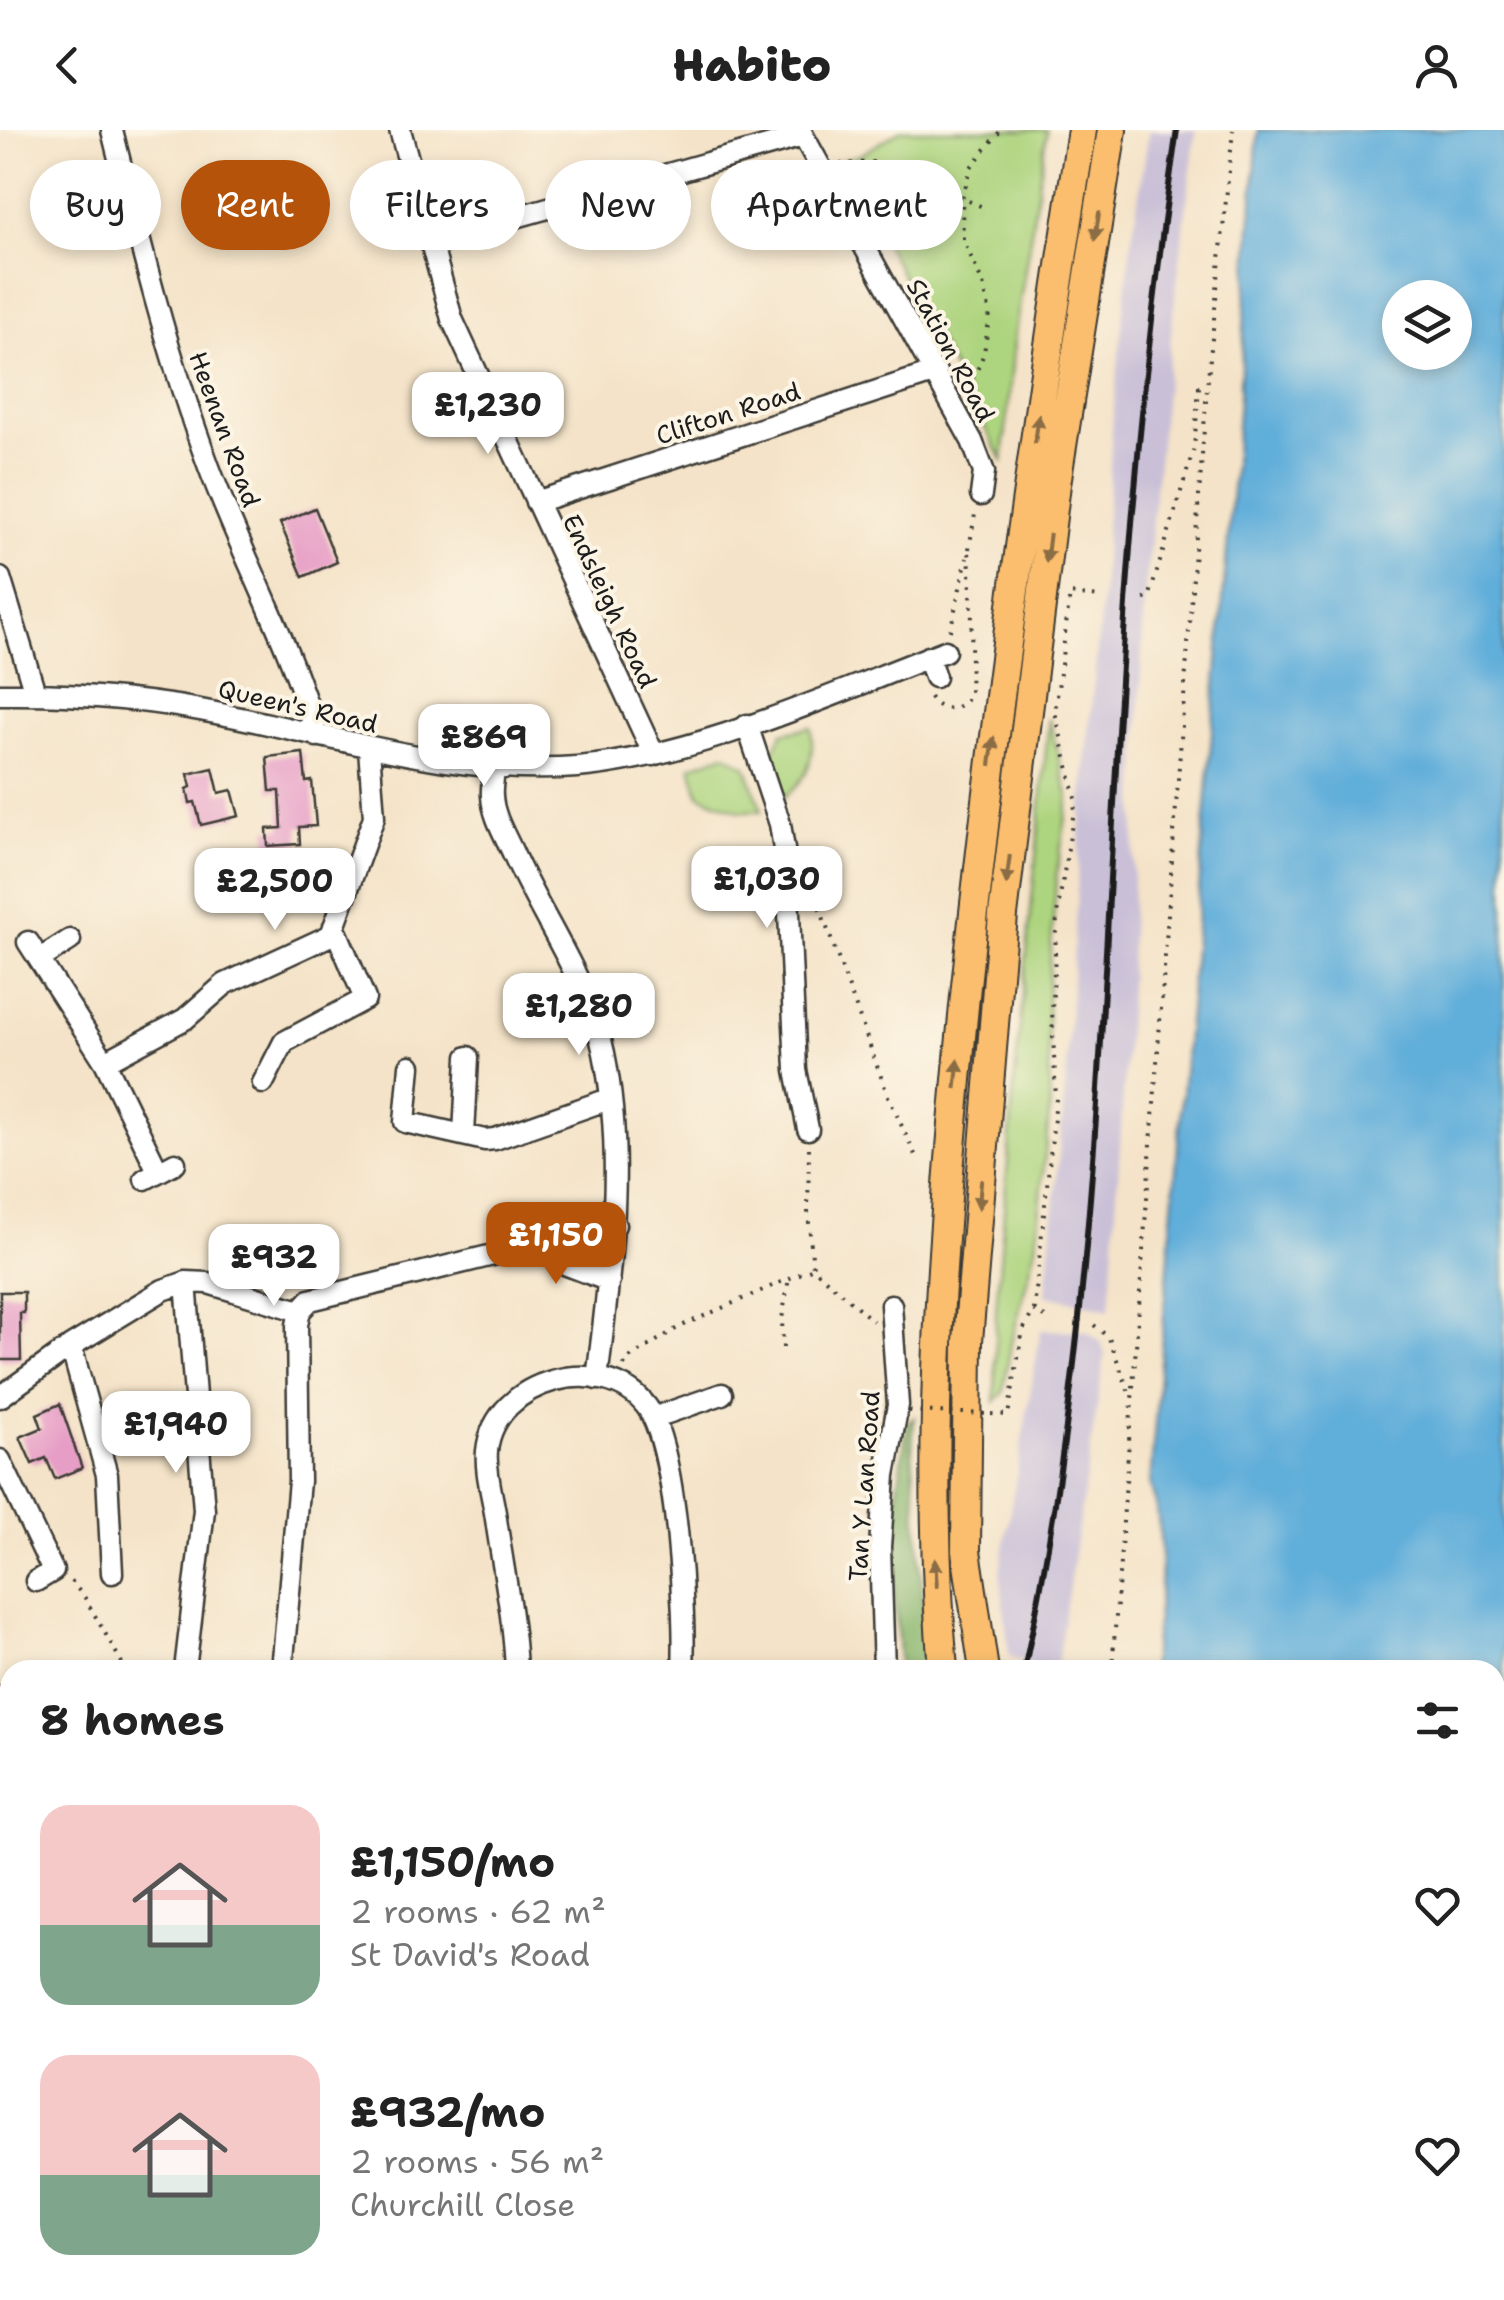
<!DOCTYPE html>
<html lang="en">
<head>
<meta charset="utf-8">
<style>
  body { margin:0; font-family:"Shantell Sans",sans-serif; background:#f2f2f2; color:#222; height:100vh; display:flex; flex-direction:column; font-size:38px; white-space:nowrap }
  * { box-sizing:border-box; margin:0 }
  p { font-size:32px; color:#767676 }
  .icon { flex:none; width:55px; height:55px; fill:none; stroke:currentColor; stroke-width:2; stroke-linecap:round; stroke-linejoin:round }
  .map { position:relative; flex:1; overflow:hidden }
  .details { position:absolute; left:0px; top:1530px; width:1505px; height:640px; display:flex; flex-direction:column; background:#fff; border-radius:30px 30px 0 0; box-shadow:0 5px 15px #0003 }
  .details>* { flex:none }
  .banner { position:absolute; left:30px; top:30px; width:1000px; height:90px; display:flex; gap:20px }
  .fabs { position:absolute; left:1382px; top:150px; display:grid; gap:20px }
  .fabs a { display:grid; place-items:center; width:90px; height:90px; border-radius:50%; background:#fff; box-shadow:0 5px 15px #0003; font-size:50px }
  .price { position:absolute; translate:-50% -85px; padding:0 22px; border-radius:20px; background:#fff; color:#222; font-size:32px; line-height:65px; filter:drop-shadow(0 2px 5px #0008) }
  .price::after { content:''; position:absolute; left:50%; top:60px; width:30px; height:22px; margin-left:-15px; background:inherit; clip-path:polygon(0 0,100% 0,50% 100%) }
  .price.current { background:#b45309; color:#fff }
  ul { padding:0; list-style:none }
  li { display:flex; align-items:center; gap:30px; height:250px; padding:0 40px }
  li span { display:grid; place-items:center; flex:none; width:280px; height:200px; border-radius:30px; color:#555 }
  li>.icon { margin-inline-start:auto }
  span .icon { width:120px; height:120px; fill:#fffc; stroke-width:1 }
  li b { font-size:42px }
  h2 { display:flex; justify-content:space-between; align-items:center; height:120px; padding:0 40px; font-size:42px }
  .tag { padding:0 35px; border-radius:45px; background:#fff; box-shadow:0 5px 15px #0003; font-size:35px; line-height:90px }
  .tag.current { background:#b45309; color:#fff }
  header { display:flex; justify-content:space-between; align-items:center; height:130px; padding:0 40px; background:#fff; font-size:45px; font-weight:800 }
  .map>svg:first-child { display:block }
</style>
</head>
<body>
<header><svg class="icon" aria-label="back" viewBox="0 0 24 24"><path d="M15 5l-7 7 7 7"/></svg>Habito<svg class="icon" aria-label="person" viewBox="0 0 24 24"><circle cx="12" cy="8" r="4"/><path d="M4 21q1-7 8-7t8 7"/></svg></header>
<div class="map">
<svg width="1504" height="2170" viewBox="0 0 1504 2170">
  <rect width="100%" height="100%" fill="#fcf5e5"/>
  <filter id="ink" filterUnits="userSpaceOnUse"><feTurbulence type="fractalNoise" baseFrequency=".01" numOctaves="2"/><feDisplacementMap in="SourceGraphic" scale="20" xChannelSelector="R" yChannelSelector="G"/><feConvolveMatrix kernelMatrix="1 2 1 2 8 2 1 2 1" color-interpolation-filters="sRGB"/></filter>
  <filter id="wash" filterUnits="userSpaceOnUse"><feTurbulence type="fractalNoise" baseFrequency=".0048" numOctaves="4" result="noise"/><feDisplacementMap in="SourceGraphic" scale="40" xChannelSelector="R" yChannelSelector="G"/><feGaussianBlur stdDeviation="2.25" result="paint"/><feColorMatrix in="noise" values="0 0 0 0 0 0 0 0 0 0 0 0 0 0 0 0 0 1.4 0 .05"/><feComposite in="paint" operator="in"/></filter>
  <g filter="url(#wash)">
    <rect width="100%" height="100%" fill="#f4e3c8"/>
    <!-- industrial -->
    <path fill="#c9bfd7" d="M1149,0H1196L1174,177L1144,469L1128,884L1110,1179L1046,1165L1066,950L1082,674L1102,467L1113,284L1130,121Z
      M1041,1200L1086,1201L1101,1212L1105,1225L1056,1540H1047L1009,1526L1000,1441Z
      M795,2160H899L896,2170H791Z"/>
    <!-- green -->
    <path fill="#add47e" stroke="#64784d" stroke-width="2.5" d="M901,0H1047L1015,203L1003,331L840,31L860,25Z
      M1049,588L1069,669L1057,742L1047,869L1050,975L1036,1117L1012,1209L1003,1263L995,1272L996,1181L1012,980Z
      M811,597C815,627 809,649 784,667L771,626L782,603Z
      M725,624L746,636L762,681H739L699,665L691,636Z"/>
    <!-- forest -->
    <path fill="#8ab66d" stroke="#536944" stroke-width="2.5" d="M914,1287L912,1319L928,1540H900L893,1441L898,1356L908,1292Z
      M10,1903V2005L2,2053L10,2067V2160H51L50,2170H0V1908Z
      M476,2160H761L767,2170H535Z
      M899,2160H993L992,2170H896Z"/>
    <!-- water -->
    <path fill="#60aeda" stroke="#3e657b" stroke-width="2.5" fill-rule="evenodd" d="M1258,0H1504V2170H1150V2160H1495V1540H1151C1158,1477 1170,1415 1150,1354L1235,323ZM1400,168H1455V222H1400Z"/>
    <g id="blocks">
      <!-- building -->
      <path fill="#e79ec6" d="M315,378L337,432L303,447L280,393Z
        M303,623L306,652L312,651L316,696L299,697L300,714L268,716L267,699L282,698L280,661H270L267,627Z
        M213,638L219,663L232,660L239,686L201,695L195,672L190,673L187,659L191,657L188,644Z
        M0,1162H24V1183H20L21,1230H0Z
        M60,1274L82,1338L55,1349L46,1328L32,1334L20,1307L42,1298L37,1284Z"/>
    </g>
  </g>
  <g filter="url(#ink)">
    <use href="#blocks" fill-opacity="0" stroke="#3c3a36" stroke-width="2.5"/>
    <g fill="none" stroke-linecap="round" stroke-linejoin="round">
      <defs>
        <path id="minor" d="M112,0C140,114 168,227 209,337C243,428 290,513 317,606
          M400,0L452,189L654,625
          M800,0L972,311L984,342L981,365
          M431,111L803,6
          M536,372L936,242
          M0,448L35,563
          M928,527L935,547
          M0,564C76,563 151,569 226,585C342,608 457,646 577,637C696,627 834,563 945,521
          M747,595L780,694L787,738L796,940L808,999
          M495,635C494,645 491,656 492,666C493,686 505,705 513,723C542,789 589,852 604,923C626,1031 610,1142 597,1249
          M28,812L105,932L158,1041
          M40,829L70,810
          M105,932L185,889L225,854L331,805L374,687L369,618
          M410,936L405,992L485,1010L495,1009L609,969
          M263,953L284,912L365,869L334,796
          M464,1005L468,927
          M145,1049L175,1033
          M560,1108L567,1135L609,1151
          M71,1216L107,1345L112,1443
          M0,1267L71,1216L163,1160L186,1152L208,1153L300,1181
          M653,1288L722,1264
          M0,1330L53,1441L36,1451
          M185,1540L204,1380L186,1152
          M282,1540L299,1351L297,1195L300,1181L310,1170L615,1095
          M516,1540C514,1489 503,1439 496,1389C493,1367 485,1343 487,1321C494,1249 604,1220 647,1277C677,1319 686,1486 683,1540
          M884,1540L880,1417L885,1345L898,1275L891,1175
          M0,1637L10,1640
          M0,1823L10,1844"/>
        <path id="major" d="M0,1709L10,1729
          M277,2160L288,2170"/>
        <path id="highway" d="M943,1540C924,1309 943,1086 966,856C996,570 1037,285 1082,0
          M984,1540L966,1421L968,1211L1003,785L1056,354L1112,0
          M1019,2160L1020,2170
          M1055,2160V2170"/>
      </defs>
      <!-- minor casing -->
      <use href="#minor" stroke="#3c3a36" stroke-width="25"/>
      <!-- major casing -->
      <use href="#major" stroke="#3c3a36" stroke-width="30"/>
      <!-- highway casing -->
      <use href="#highway" stroke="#3c3a36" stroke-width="32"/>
      <!-- path -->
      <path stroke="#3c3a36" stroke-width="4" stroke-dasharray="2.5 8" stroke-linecap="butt" d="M840,34L875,32L983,77
        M966,256L976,243L984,223L990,183L983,154L963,109L962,69L971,37L1001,0
        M969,419L975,384
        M1144,469L1149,468L1194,318L1199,257L1207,258
        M950,501L967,428
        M930,567C940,584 961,581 970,565L972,482L969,421
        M809,748L888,966L917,1029
        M809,1018L808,1082L813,1138L873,1191
        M1034,1180L1045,1187
        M1094,1195L1109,1208L1130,1265
        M783,1218L782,1189L789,1148
        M624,1236L626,1230L679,1197L813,1138
        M991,1284L1008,1285L1023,1200L1034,1180L1056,969L1052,881L1057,785L1076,669L1055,582L1070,464L1102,467
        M71,1451L85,1468L126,1540
        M1112,1540L1207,258L1233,0
        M0,1554L10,1569
        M1121,2160L1122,2170
        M497,2170L501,2160
        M777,2170L779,2160"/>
      <!-- minor -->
      <use href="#minor" stroke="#fff" stroke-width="20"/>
      <!-- major -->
      <use href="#major" stroke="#fabe6e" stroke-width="25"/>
      <!-- highway -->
      <use href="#highway" stroke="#fabe6e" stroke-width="28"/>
      <!-- rail -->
      <path stroke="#1c1c1c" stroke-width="6" d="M1024,1540C1105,1171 1101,792 1130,418C1141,278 1156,139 1177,0
        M855,2170L858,2160"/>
      <!-- path-bridge -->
      <path stroke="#3c3a36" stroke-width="4" stroke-dasharray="2.5 8" stroke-linecap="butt" d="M909,1281L991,1284"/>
    </g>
    <!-- one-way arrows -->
    <defs><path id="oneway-solid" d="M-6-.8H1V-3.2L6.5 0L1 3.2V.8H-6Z" transform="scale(2.5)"/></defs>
    <g fill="#8b6d45">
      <use href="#oneway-solid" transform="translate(1097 96) rotate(99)"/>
      <use href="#oneway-solid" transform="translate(1037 299) rotate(-82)"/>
      <use href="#oneway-solid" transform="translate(1048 418) rotate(97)"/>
      <use href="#oneway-solid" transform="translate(992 621) rotate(-82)"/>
      <use href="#oneway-solid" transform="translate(1008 740) rotate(97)"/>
      <use href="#oneway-solid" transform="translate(957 944) rotate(-84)"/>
      <use href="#oneway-solid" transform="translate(980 1064) rotate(95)"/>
      <use href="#oneway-solid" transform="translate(936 1443) rotate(-94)"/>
    </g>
  </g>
  <g text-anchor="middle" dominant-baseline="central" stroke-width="8" stroke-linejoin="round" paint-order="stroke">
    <!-- street labels -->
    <g font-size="25" fill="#1c1c1c" stroke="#fcf5e5">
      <text transform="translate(951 220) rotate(62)">Station Road</text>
      <text transform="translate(728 283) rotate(-18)">Clifton Road</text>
      <text transform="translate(225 299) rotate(70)">Heenan Road</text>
      <text transform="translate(610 471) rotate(65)">Endsleigh Road</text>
      <text transform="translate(298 576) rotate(13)">Queen's Road</text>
      <text transform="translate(864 1356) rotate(-86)">Tan Y Lan Road</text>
    </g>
  </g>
</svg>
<div class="fabs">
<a><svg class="icon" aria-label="layers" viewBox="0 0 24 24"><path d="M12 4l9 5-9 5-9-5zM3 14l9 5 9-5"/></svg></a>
</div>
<b class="price" style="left:488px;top:327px">£1,230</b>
<b class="price" style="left:484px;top:659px">£869</b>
<b class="price" style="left:767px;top:801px">£1,030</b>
<b class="price" style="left:275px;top:803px">£2,500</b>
<b class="price" style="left:579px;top:928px">£1,280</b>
<b class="price current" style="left:556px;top:1157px">£1,150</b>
<b class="price" style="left:274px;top:1179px">£932</b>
<b class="price" style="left:176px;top:1346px">£1,940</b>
<div class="banner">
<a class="tag">Buy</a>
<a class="tag current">Rent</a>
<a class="tag">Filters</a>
<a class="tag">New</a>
<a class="tag">Apartment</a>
</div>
<section class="details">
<h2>8 homes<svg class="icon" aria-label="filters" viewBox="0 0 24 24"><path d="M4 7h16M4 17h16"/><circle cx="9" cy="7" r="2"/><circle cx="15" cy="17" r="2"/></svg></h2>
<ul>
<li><span style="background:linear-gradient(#f6c9c9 60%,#7fa58c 0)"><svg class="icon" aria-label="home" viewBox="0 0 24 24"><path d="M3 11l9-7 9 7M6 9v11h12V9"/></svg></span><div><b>£1,150/mo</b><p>2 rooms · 62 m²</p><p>St David's Road</p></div><svg class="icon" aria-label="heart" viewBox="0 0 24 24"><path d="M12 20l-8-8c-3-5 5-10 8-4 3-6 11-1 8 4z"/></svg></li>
<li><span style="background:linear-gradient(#f6c9c9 60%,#7fa58c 0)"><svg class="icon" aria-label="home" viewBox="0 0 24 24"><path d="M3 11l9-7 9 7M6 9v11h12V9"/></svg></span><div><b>£932/mo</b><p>2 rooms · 56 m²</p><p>Churchill Close</p></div><svg class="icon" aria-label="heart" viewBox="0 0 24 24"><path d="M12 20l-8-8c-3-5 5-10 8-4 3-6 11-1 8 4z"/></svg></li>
</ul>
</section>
</div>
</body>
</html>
